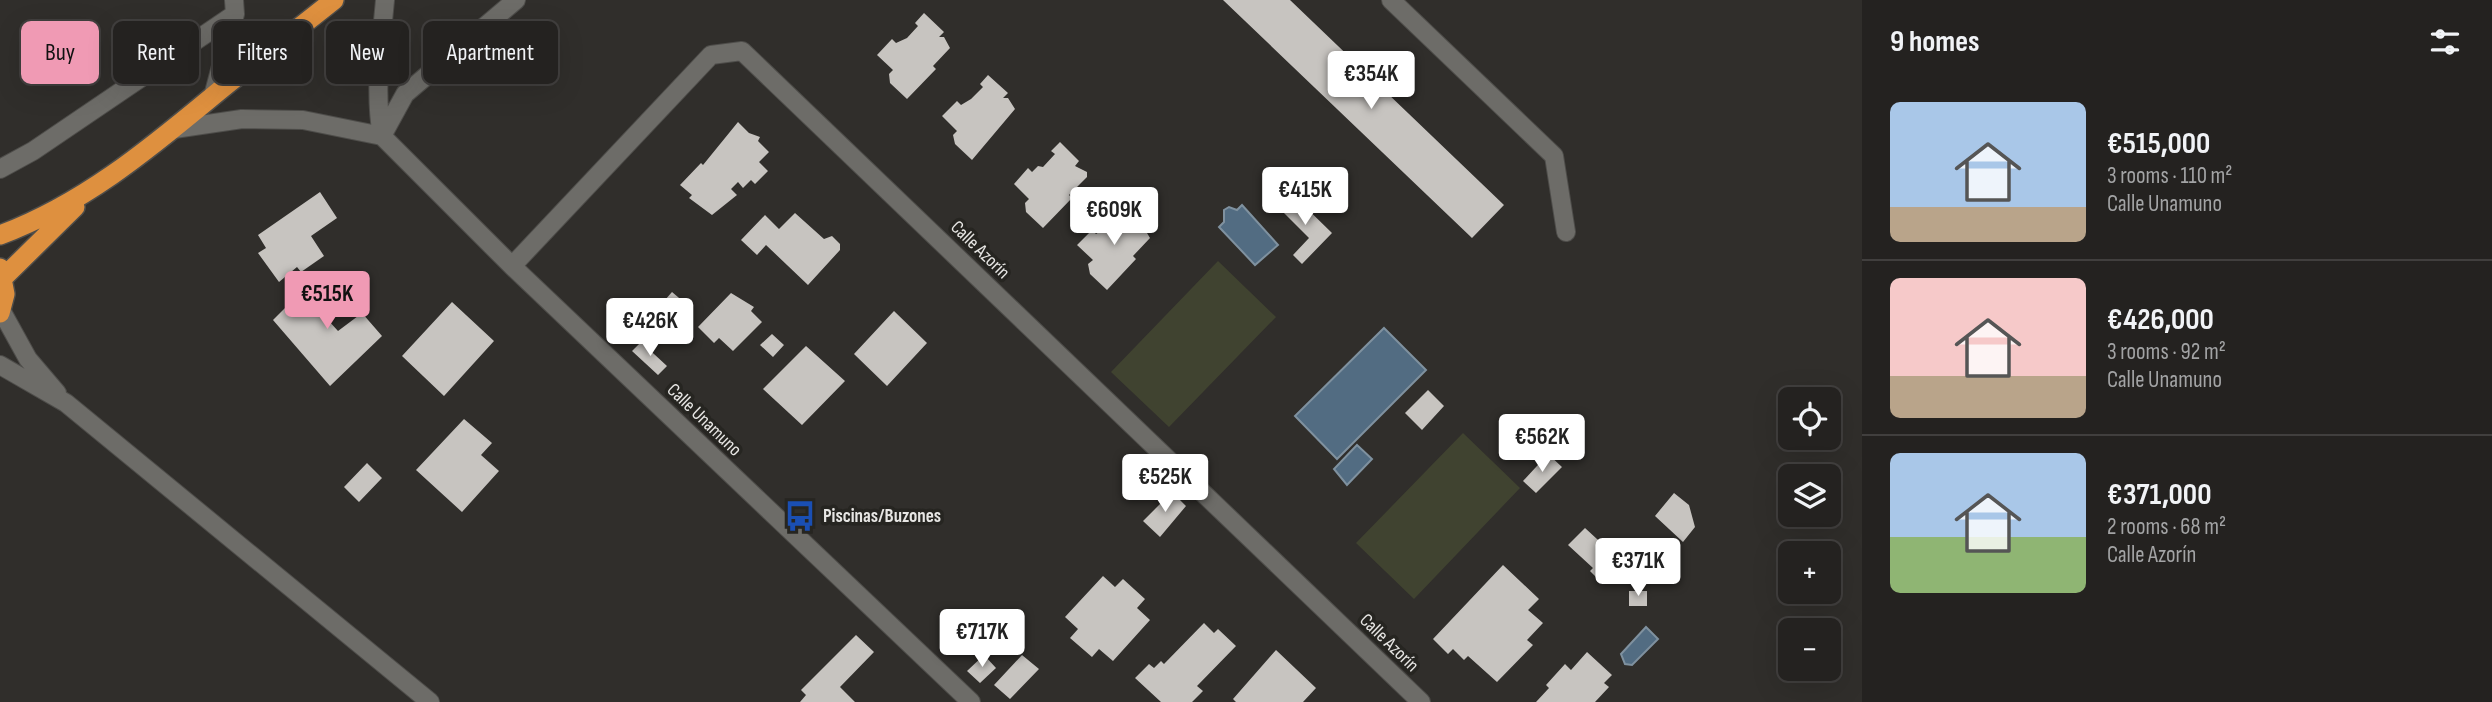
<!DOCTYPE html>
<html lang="en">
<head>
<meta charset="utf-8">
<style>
  body { margin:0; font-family:"Sofia Sans Condensed",sans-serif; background:#2c2a29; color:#f1f3f6; height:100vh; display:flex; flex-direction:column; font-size:26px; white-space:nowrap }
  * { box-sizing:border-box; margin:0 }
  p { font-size:23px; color:#a3a4a5 }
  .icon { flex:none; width:38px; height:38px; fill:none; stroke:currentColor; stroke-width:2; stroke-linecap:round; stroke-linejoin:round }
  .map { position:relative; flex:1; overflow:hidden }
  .sheet { display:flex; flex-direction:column; background:#242220; width:630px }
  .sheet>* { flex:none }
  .banner { position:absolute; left:21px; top:21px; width:665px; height:63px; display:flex; gap:14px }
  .fabs { position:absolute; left:1778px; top:387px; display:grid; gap:14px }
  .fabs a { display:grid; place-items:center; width:63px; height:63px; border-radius:10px; background:#242220; box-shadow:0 7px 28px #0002,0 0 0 2px #413f3e; font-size:35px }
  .price { position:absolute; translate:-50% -60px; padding:0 16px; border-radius:7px; background:#fff; color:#222; font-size:23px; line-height:46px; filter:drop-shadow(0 2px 4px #0008) }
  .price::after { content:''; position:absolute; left:50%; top:42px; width:21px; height:16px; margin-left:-10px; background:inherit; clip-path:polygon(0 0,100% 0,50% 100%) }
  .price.active { background:#f09ab4; color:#111 }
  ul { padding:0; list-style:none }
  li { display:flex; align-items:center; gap:21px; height:175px; padding:0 28px }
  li+li { border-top:2px solid #413f3e }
  li span { display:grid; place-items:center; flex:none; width:196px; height:140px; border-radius:10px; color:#555 }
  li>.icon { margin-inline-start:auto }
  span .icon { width:84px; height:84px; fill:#fffc; stroke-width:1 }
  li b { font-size:30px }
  h2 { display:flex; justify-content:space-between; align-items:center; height:84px; padding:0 28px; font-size:30px }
  .pill { padding:0 24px; border-radius:10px; background:#242220; box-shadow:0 7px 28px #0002,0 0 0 2px #413f3e; font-size:24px; line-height:63px }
  .pill.active { background:#f09ab4; color:#111 }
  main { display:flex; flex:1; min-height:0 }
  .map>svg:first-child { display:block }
</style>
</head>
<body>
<main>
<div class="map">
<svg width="1862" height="702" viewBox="0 0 1862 702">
  <rect width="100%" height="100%" fill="#302e2b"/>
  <!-- green -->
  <path fill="#404330" d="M1218,261L1276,317L1169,427L1111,372Z
    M1463,433L1520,488L1414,599L1356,543Z"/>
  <!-- water -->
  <path fill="#526c82" stroke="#7f919f" stroke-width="2" d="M1242,205L1278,245L1255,265L1219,227L1224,222V210L1229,207L1237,210Z
    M1384,328L1426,370L1337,459L1295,416Z
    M1357,445L1372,459L1347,485L1334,469Z
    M1646,627L1658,639L1632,665L1625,664L1621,654Z"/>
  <!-- building -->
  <path fill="#c7c4c0" d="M1223,0H1290L1504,205L1472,238Z
    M924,13L944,32L939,37H944L950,48L933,66L936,69L907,99L890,83L889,74L893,70L877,55L892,39L896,43L907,38L918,26L915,23Z
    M988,75L1008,93L1003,98H1008L1015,109L972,160L955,144L953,135L957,131L942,116L957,101L961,105L971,99L983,87L980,84Z
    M738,122L749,133L760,137L758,141L769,152L759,162L768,171L755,184L751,180L743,188L738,182L731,189L737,195L712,215L689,198L692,195L680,185L701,163L703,165Z
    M1060,142L1079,161L1075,166L1087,172V177L1069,195L1072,198L1043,228L1026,212L1025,203L1029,199L1014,184L1028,168L1032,172L1038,166L1043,167L1055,154L1051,151Z
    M320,192L337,218L311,236L324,256L301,272L297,267L279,282L258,253L266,248L258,235Z
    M1291,193L1332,233L1302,264L1293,255L1309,238L1278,207Z
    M1124,204L1143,222L1139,227L1144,228L1150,238L1133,256L1136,259L1107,290L1090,274L1088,264L1093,260L1077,245L1092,230L1096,234L1107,227L1118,216L1115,213Z
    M795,213L824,239L832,236L840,244V250L808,285L766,245L757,255L741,240L765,215L779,229Z
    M330,276L351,299L328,320L338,331L362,313L382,336L330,386L273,320L289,304L291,306Z
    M672,292L685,303L678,311L665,300Z
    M731,293L754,307L751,311L762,322L733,351L719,338L714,343L698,327Z
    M452,302L494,341L444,396L402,356Z
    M894,311L927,343L887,386L854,354Z
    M772,334L784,345L773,357L760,345Z
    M641,342L667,366L658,375L632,351Z
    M806,346L845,381L802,425L763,389Z
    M1428,390L1444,406L1422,430L1405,413Z
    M464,419L492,443L481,455L499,471L462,512L416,470Z
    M1548,454L1562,467L1536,493L1523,481Z
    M367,463L382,478L359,502L344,487Z
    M1172,492L1186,506L1160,537L1143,521Z
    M1674,493L1689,505L1695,527L1683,542L1655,516Z
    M1585,528L1622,562L1602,583L1590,571L1593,568L1568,545Z
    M1503,565L1539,599L1528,610L1543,623L1527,640L1533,645L1497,682L1468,656L1464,660L1453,649L1448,654L1433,639Z
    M1103,576L1115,587L1123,579L1145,599L1137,608L1150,620L1113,661L1099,649L1092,657L1070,638L1078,629L1065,617Z
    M1629,591H1647V606H1629Z
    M1204,623L1214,633L1218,629L1236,646L1197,686L1203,691L1192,702H1161L1135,678L1149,664L1154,668L1161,661L1164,664Z
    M856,635L874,652L840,687L855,702H800L806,695L801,690Z
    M1276,650L1316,688L1303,702H1236L1233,699Z
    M1587,652L1612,675L1604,683L1609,687L1595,702H1536L1549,688L1546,685L1565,664L1571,670Z
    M984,655L996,668L980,683L967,671Z
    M1022,655L1039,669L1010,699L994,685Z"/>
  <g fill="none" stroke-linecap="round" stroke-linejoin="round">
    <defs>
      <path id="minor" d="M1391,0L1554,156L1566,232
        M213,96L235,14L234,0
        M174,129L242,119L303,120L382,136L512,266L971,702
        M382,136L405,94L516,0
        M382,136C374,91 381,45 385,0
        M0,169L33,151L235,14
        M512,266L711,55L742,51L1421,702"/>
      <path id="tertiary" d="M1,310L28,359L57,393
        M0,365L66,403L430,702"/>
      <path id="trunk" d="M0,235C81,205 147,151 213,96C253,63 294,32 334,0
        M4,277L75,207
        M0,313L5,294L0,268"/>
    </defs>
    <!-- minor casing -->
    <use href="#minor" stroke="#4e4d4a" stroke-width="20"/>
    <!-- tertiary casing -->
    <use href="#tertiary" stroke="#4e4d4a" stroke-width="20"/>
    <!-- trunk casing -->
    <use href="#trunk" stroke="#4e4d4a" stroke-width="22"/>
    <!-- minor -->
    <use href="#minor" stroke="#6d6c68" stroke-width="18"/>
    <!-- tertiary -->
    <use href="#tertiary" stroke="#6d6c68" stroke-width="18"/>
    <!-- trunk -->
    <use href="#trunk" stroke="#de903f" stroke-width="19"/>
  </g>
  <!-- icons -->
  <defs>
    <symbol id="bus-bare" viewBox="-9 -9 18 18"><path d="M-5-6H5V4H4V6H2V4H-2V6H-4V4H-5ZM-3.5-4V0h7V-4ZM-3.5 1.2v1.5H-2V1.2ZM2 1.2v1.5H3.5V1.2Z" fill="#1a4fb4" stroke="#262521" stroke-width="2.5" paint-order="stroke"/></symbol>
  </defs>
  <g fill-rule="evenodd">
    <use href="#bus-bare" x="778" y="494" width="44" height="44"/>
  </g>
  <g text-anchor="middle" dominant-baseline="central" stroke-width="7" stroke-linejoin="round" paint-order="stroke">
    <!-- street labels -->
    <g font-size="19" fill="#e7e6e4" stroke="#262521">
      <text transform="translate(980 250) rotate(44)">Calle Azorín</text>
      <text transform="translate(704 420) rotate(44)">Calle Unamuno</text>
      <text transform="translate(1389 643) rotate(44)">Calle Azorín</text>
    </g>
    <!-- poi labels -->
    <g font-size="19" font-weight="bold" fill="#e7e6e4" stroke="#262521" text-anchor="start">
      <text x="823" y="516">Piscinas/Buzones</text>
    </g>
  </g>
</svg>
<div class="fabs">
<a><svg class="icon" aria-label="locate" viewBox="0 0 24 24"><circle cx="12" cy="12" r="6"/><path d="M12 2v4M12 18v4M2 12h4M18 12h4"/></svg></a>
<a><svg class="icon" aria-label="layers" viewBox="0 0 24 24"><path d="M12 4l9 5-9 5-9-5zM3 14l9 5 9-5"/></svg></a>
<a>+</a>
<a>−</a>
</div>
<b class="price" style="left:1371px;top:111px">€354K</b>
<b class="price" style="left:1305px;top:227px">€415K</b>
<b class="price" style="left:1114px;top:247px">€609K</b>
<b class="price active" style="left:327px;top:331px">€515K</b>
<b class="price" style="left:650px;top:358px">€426K</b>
<b class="price" style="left:1542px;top:474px">€562K</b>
<b class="price" style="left:1165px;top:514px">€525K</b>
<b class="price" style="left:1638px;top:598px">€371K</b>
<b class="price" style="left:982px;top:669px">€717K</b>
<div class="banner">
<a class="pill active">Buy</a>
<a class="pill">Rent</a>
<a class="pill">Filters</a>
<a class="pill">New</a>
<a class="pill">Apartment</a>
</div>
</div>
<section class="sheet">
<h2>9 homes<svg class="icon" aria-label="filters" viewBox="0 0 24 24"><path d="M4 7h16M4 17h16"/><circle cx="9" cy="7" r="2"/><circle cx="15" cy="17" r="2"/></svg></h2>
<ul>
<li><span style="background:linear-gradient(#a9c7e8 75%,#b9a48a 0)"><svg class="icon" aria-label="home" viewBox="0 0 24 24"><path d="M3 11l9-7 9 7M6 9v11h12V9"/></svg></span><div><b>€515,000</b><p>3 rooms · 110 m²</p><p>Calle Unamuno</p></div></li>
<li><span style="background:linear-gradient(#f6c9c9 70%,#b9a48a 0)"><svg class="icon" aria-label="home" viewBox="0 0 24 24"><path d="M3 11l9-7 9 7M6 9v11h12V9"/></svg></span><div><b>€426,000</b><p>3 rooms · 92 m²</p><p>Calle Unamuno</p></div></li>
<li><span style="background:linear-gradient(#a9c7e8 60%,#8fb573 0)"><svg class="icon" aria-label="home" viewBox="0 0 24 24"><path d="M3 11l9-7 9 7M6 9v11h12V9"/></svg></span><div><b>€371,000</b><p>2 rooms · 68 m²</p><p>Calle Azorín</p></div></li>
</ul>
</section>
</main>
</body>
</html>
